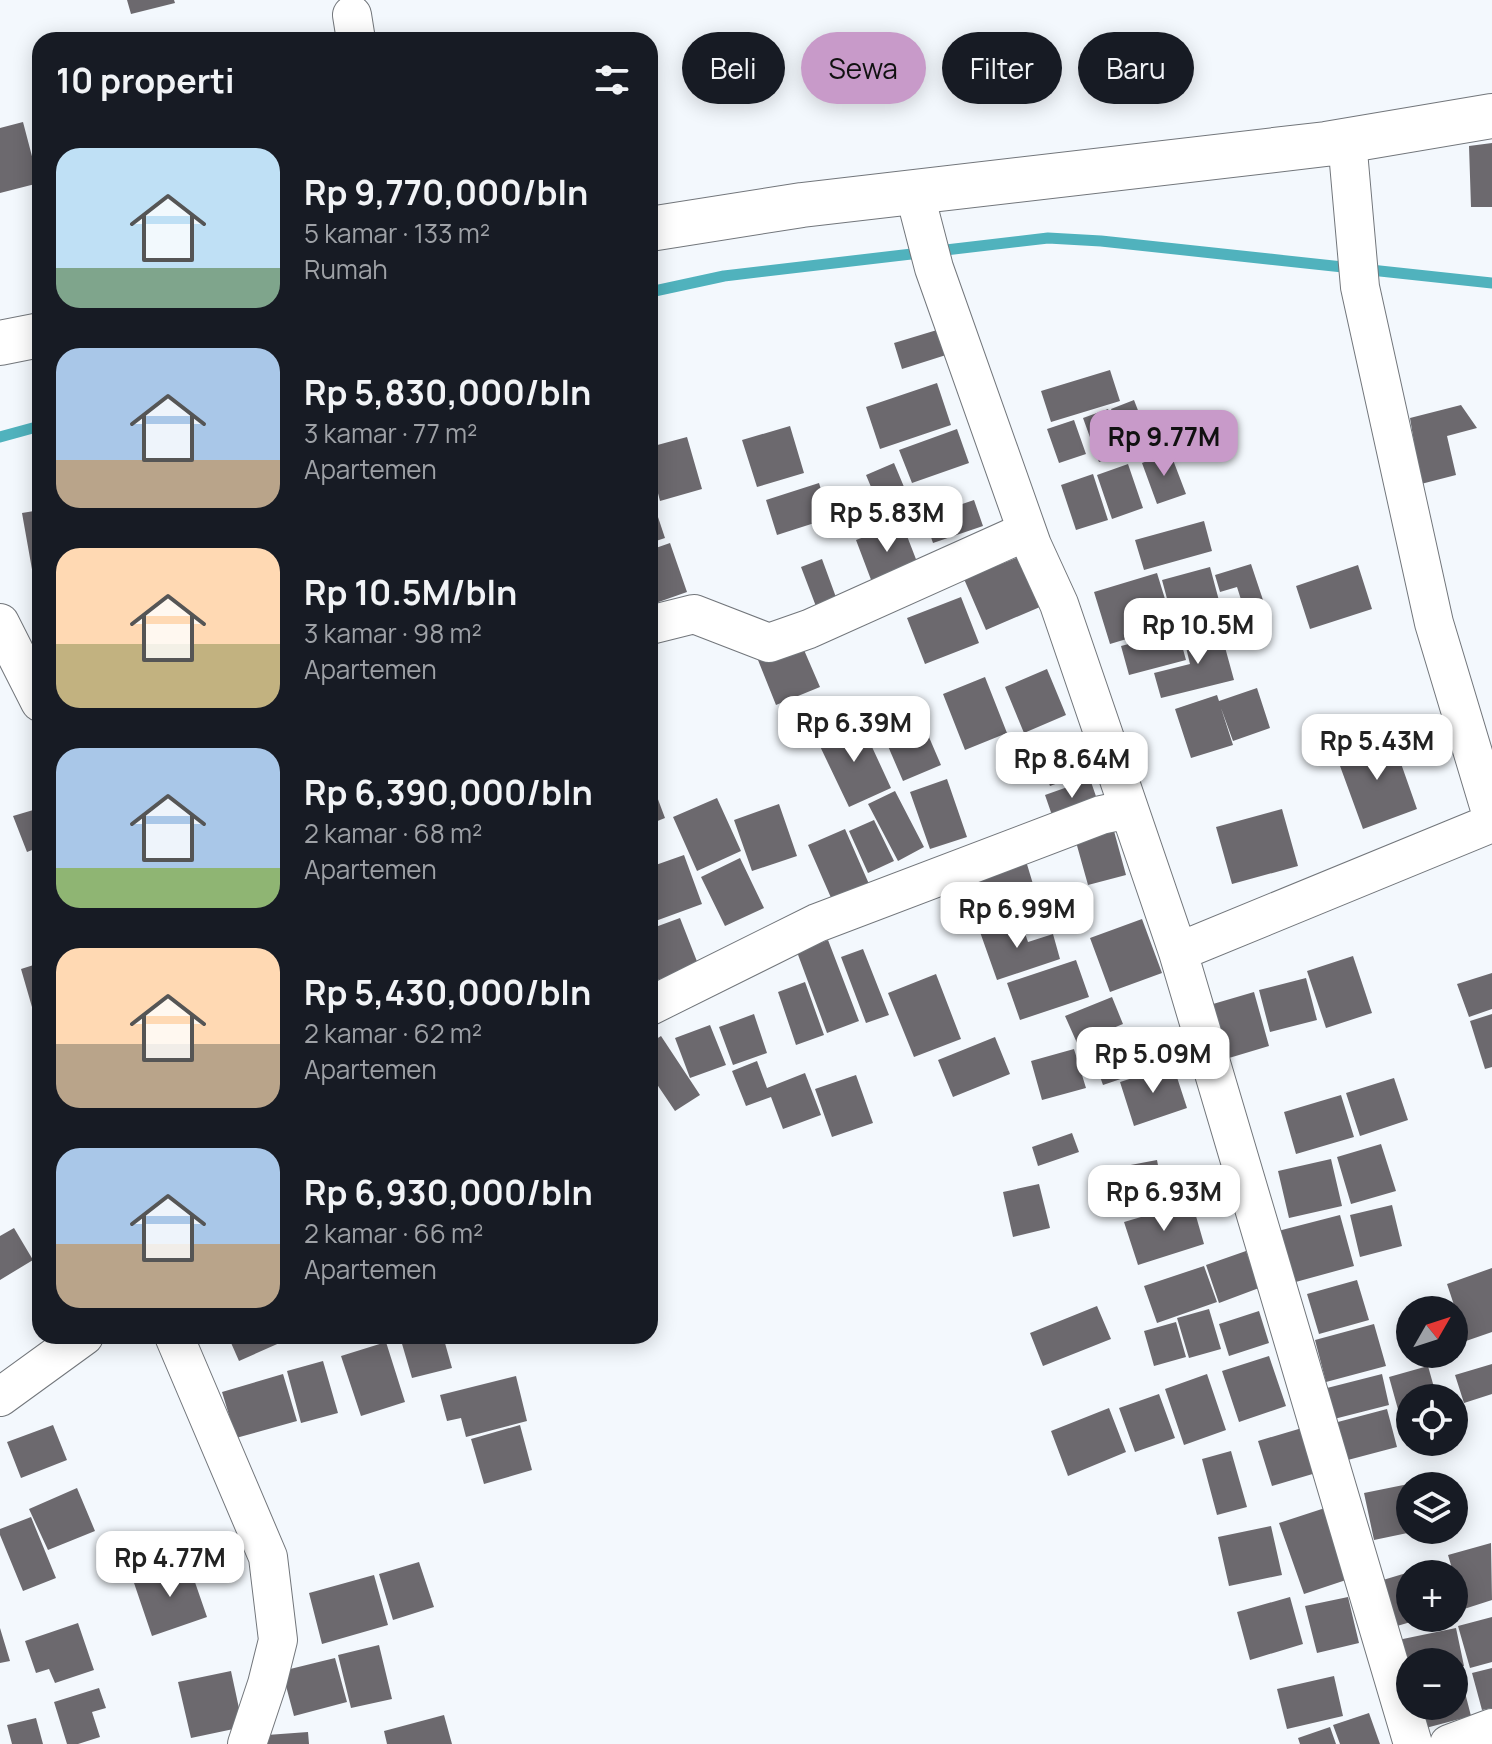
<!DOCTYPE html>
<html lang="id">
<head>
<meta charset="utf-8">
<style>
  body { margin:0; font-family:Manrope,sans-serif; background:#242831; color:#f1f3f6; height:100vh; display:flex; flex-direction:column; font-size:30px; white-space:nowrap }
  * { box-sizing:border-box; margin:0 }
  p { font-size:26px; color:#9ea1a6 }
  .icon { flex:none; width:44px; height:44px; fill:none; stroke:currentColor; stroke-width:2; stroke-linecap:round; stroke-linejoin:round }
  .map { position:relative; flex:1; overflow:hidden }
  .side { position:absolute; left:32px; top:32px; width:626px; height:1312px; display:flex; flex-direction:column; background:#171b24; border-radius:24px; box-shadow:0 4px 20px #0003 }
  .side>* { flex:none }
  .banner { position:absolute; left:682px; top:32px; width:690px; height:72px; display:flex; gap:16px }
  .needle { width:52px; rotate:51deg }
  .buttons { position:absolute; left:1396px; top:1296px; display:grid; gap:16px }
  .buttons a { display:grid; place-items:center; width:72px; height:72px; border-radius:50%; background:#171b24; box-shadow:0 4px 20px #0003; font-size:40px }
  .price { position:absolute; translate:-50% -68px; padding:0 18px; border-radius:16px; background:#fff; color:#222; font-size:26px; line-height:52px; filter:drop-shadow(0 2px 4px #0008) }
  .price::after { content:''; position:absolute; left:50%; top:48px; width:24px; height:18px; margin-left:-12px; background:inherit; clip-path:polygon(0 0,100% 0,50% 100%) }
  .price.selected { background:#c89ac9; color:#111 }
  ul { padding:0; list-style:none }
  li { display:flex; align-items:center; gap:24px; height:200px; padding:0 24px }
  li span { display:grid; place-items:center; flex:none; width:224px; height:160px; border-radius:24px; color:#555 }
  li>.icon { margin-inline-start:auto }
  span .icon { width:96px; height:96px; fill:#fffc; stroke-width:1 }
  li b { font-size:34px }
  h2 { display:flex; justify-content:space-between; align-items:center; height:96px; padding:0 24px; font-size:34px }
  .chip { padding:0 28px; border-radius:36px; background:#171b24; box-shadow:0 4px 20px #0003; font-size:28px; line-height:72px }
  .chip.selected { background:#c89ac9; color:#111 }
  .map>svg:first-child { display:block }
</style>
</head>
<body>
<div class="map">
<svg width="1492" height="1744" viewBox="0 0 1492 1744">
  <rect width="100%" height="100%" fill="#f3f8fd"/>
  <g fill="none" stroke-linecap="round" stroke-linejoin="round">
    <!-- stream -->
    <path stroke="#50b2bd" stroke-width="11" d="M650,292L724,276L1048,238L1101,241L1492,283
      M0,437L40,426"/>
  </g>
  <!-- building -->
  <path fill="#6c696e" d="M127,0H174L175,3L131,14Z
    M418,33L419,40H380V38Z
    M23,122L39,183L0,193V128Z
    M1492,143V207H1471L1469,146Z
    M937,330L946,355L902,369L894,343Z
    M1110,370L1120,401L1051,422L1041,391Z
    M937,383L951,425L880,449L866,407Z
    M1134,400L1151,444L1129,454L1111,409Z
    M1461,405L1477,428L1447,436L1456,475L1421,484L1410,418Z
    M1108,409L1125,452L1099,462L1083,418Z
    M1074,420L1086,454L1059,463L1047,429Z
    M790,426L804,473L757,487L742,440Z
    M957,429L969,463L912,483L899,450Z
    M687,437L702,489L660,501L650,462V447Z
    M1170,452L1186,494L1157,504L1142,463Z
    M894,463L912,506L884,518L866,475Z
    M1128,464L1143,508L1112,519L1097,475Z
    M1093,474L1108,520L1076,530L1061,485Z
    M819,483L830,518L777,535L766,500Z
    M974,500L983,526L933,543L924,517Z
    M654,505L665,538L650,543V507Z
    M40,510V592H36L22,513Z
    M1204,521L1212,551L1144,570L1135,540Z
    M902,523L919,567L873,585L856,540Z
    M670,543L687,592L650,605V550Z
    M1026,554L1047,604L986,630L964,579Z
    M822,559L837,600L817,609L801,567Z
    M1251,564L1264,603L1244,609L1237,587L1220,592L1215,575Z
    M1358,565L1372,609L1310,629L1296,586Z
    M1210,567L1221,608L1173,621L1162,580Z
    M1157,573L1173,625L1110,644L1094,592Z
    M961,597L979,643L925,664L907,618Z
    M1220,629L1234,680L1161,698L1154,673L1190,664L1184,639Z
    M1178,631L1186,660L1129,675L1121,646Z
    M801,643L820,687L776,705L758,660Z
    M1047,669L1066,715L1024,733L1005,687Z
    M985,677L1007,733L965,750L943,694Z
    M1257,688L1270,728L1233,741L1221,708L1233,745L1191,758L1175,709L1217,695L1219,701Z
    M913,700L941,765L903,781L875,716Z
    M860,721L891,788L849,807L817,740Z
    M1391,735L1417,809L1363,829L1336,755Z
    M1063,736L1077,776L1050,786L1036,745Z
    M650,778L665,818L650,824Z
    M947,779L967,837L930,849L910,792Z
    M1090,779L1099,805L1054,821L1045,795Z
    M895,791L924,847L898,861L868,804Z
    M717,798L741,851L697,871L673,817Z
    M779,804L797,856L752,871L734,820Z
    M40,808V847L27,852L13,816Z
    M1282,809L1298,866L1232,884L1216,827Z
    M874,820L894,861L868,873L849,831Z
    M845,829L869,884L832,900L808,845Z
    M1114,831L1126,875L1088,885L1076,842Z
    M684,855L702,904L650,923V867Z
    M740,858L764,908L725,926L701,877Z
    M1026,861L1040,907L983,924L969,877Z
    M680,918L698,964L650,983V929Z
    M1020,919L1028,942L1053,934L1060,959L997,980L980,932Z
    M1142,919L1162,973L1110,992L1090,938Z
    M828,940L859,1021L827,1033L797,952Z
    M863,949L889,1015L866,1023L841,957Z
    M1353,956L1372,1013L1326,1028L1307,971Z
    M1076,960L1089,997L1020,1020L1007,983Z
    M40,963V1012L34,1014L21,969Z
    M1492,973V1009L1469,1017L1457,984Z
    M936,974L961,1039L914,1057L888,993Z
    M1306,978L1317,1020L1270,1032L1259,990Z
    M805,982L824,1035L796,1045L778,992Z
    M1254,992L1269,1046L1229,1058L1213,1004Z
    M1112,997L1123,1024L1077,1043L1065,1016Z
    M754,1014L767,1053L733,1065L719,1027Z
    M1492,1014V1067L1485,1069L1470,1021Z
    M710,1025L726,1065L690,1078L675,1038Z
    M1139,1028L1153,1068L1103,1085L1089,1046Z
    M661,1036L700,1095L675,1111L650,1074V1043Z
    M995,1037L1010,1074L953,1097L938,1060Z
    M1074,1049L1086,1088L1042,1100L1031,1061Z
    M757,1061L767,1088L805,1073L821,1115L783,1129L771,1097L746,1106L732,1071Z
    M1173,1065L1187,1108L1134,1126L1120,1082Z
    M856,1075L873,1123L832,1137L815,1089Z
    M1394,1078L1408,1120L1360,1136L1346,1093Z
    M1341,1095L1354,1137L1296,1154L1284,1112Z
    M40,1099V1120L33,1102Z
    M1072,1133L1079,1152L1038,1166L1032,1147Z
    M1381,1144L1396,1191L1351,1204L1337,1157Z
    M1331,1159L1342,1206L1289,1218L1278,1171Z
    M1157,1160L1165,1202L1113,1213L1104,1170Z
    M1039,1184L1050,1228L1013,1237L1003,1192Z
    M1192,1202L1204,1244L1138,1265L1124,1222Z
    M1392,1205L1402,1246L1360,1257L1350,1215Z
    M1340,1215L1354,1266L1292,1283L1278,1231Z
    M14,1228L33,1260L0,1280V1236Z
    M1246,1251L1259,1288L1219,1303L1206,1265Z
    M1204,1266L1217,1302L1157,1323L1144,1286Z
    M1492,1268V1332L1466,1341L1447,1284Z
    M1357,1280L1369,1320L1319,1334L1307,1294Z
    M1097,1306L1111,1339L1043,1366L1030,1333Z
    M1209,1309L1221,1349L1189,1358L1177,1318Z
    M1259,1311L1269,1343L1229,1356L1219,1324Z
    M1176,1322L1186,1357L1154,1366L1144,1331Z
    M1374,1324L1386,1366L1326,1382L1315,1340Z
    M228,1336H282L284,1341L239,1361Z
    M443,1336L452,1368L412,1378L400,1337Z
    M386,1342L405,1402L361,1416L341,1356Z
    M1269,1356L1286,1406L1239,1422L1222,1371Z
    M323,1361L338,1413L301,1423L287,1371Z
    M1492,1364V1394L1464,1403L1455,1375Z
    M1428,1366L1437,1398H1410V1410L1399,1413L1389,1377Z
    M283,1374L297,1421L236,1438L222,1392Z
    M1207,1374L1226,1430L1184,1445L1165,1389Z
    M1382,1374L1389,1405L1334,1419L1327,1388Z
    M516,1376L527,1421L466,1437L461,1418L447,1421L440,1395Z
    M1159,1394L1175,1438L1135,1452L1119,1408Z
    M1109,1408L1126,1452L1068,1476L1051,1431Z
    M1387,1409L1397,1447L1344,1461L1334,1423Z
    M53,1425L67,1460L21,1478L7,1442Z
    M520,1425L532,1470L484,1484L471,1439Z
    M1302,1428L1316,1473L1272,1486L1258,1441Z
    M1231,1451L1247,1507L1217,1515L1202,1459Z
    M1448,1476L1450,1486H1410V1530L1417,1531L1374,1540L1364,1493Z
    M77,1488L95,1531L48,1550L29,1509Z
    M1328,1507L1352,1578L1304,1594L1279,1523Z
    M31,1517L56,1578L23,1591L0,1535V1529Z
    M1271,1526L1282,1575L1229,1586L1218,1537Z
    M1491,1543L1492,1600L1464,1609L1448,1555Z
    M188,1562L207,1617L152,1636L133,1580Z
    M419,1562L434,1607L393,1620L379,1574Z
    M1443,1562L1447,1574H1410V1618L1421,1619L1397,1626L1383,1580Z
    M374,1575L388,1625L322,1644L309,1593Z
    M1290,1597L1303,1644L1250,1660L1237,1612Z
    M1348,1597L1359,1643L1317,1653L1305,1606Z
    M1492,1617V1662L1470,1668L1458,1626Z
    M78,1623L94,1670L55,1683L49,1669L36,1673L25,1641Z
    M0,1628L10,1661L0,1663Z
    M1456,1628L1464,1666L1454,1668V1662H1410V1678L1398,1640Z
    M379,1645L392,1699L351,1708L338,1655Z
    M335,1658L347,1702L294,1716L282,1671Z
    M1492,1668V1708L1482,1710L1472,1673Z
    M231,1671L243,1727L191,1738L178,1682Z
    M1460,1673L1471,1716L1422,1729L1416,1706H1454V1675Z
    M1334,1676L1343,1716L1287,1729L1277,1689Z
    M99,1688L106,1708L92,1712L100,1737L78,1744H67L54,1702Z
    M1369,1713L1380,1744H1340L1333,1725Z
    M444,1715L452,1744H387L384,1731Z
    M36,1718L43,1744H12L7,1725Z
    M1330,1727L1336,1744H1300L1298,1738Z
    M308,1732L309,1744H268L267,1735Z"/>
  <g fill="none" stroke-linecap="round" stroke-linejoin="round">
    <defs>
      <path id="minor" d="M352,15L356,40
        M1347,140L1360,287L1434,623L1492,816
        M914,191L934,268L1032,545L1059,604L1178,952L1413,1744
        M0,623L40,702
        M650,625L694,614L769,643L809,629L1027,531
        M1178,952L1492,823
        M650,1006L817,923L1101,815L1129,809
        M174,1336L268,1557L278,1640L267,1684L247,1744
        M0,1397L84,1336
        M1449,1744L1492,1728"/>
      <path id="secondary" d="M650,229L802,205L1326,144L1492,116
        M0,343L40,335"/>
    </defs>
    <!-- minor casing -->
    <use href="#minor" stroke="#72767b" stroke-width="40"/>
    <!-- secondary casing -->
    <use href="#secondary" stroke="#72767b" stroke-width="46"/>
    <!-- minor -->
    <use href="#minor" stroke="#fff" stroke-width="38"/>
    <!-- secondary -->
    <use href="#secondary" stroke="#fff" stroke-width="44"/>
  </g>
</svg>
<div class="buttons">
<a><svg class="needle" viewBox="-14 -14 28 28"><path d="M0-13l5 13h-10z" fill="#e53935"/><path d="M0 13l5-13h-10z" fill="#9ea1a6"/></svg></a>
<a><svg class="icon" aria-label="locate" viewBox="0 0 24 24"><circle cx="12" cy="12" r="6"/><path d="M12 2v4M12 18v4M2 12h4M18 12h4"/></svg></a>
<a><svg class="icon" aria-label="layers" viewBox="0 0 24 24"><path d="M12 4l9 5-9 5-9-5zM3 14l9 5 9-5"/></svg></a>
<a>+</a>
<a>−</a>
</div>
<b class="price selected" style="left:1164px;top:478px">Rp 9.77M</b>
<b class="price" style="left:887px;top:554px">Rp 5.83M</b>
<b class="price" style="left:1198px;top:666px">Rp 10.5M</b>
<b class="price" style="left:854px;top:764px">Rp 6.39M</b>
<b class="price" style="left:1377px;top:782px">Rp 5.43M</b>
<b class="price" style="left:1072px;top:800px">Rp 8.64M</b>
<b class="price" style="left:1017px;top:950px">Rp 6.99M</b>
<b class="price" style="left:1153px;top:1095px">Rp 5.09M</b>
<b class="price" style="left:1164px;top:1233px">Rp 6.93M</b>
<b class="price" style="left:170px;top:1599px">Rp 4.77M</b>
<div class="banner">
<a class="chip">Beli</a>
<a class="chip selected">Sewa</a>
<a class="chip">Filter</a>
<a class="chip">Baru</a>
</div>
<section class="side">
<h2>10 properti<svg class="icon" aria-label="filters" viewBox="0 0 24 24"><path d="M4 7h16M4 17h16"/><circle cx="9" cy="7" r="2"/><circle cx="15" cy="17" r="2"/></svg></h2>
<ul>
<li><span style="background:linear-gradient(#bfe0f5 75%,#7fa58c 0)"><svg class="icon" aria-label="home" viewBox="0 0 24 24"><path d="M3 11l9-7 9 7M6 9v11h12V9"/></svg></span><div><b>Rp 9,770,000/bln</b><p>5 kamar · 133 m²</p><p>Rumah</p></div></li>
<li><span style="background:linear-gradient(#a9c7e8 70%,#b9a48a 0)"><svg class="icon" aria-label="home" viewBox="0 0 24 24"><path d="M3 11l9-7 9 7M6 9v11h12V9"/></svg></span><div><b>Rp 5,830,000/bln</b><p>3 kamar · 77 m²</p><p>Apartemen</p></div></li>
<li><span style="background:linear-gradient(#ffd9b3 60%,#c2b280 0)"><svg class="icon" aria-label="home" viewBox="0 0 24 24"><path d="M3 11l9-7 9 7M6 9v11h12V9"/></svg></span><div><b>Rp 10.5M/bln</b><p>3 kamar · 98 m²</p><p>Apartemen</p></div></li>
<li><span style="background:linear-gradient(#a9c7e8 75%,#8fb573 0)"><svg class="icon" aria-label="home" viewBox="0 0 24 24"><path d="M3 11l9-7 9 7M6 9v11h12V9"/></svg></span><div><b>Rp 6,390,000/bln</b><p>2 kamar · 68 m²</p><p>Apartemen</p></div></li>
<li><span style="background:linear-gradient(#ffd9b3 60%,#b9a48a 0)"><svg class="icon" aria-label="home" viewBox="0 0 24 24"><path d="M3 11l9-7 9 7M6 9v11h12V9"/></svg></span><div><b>Rp 5,430,000/bln</b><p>2 kamar · 62 m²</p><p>Apartemen</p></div></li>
<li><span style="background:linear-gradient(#a9c7e8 60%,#b9a48a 0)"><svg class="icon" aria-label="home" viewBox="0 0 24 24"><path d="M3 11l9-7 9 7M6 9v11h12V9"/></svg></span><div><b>Rp 6,930,000/bln</b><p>2 kamar · 66 m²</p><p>Apartemen</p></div></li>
</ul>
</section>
</div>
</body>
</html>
